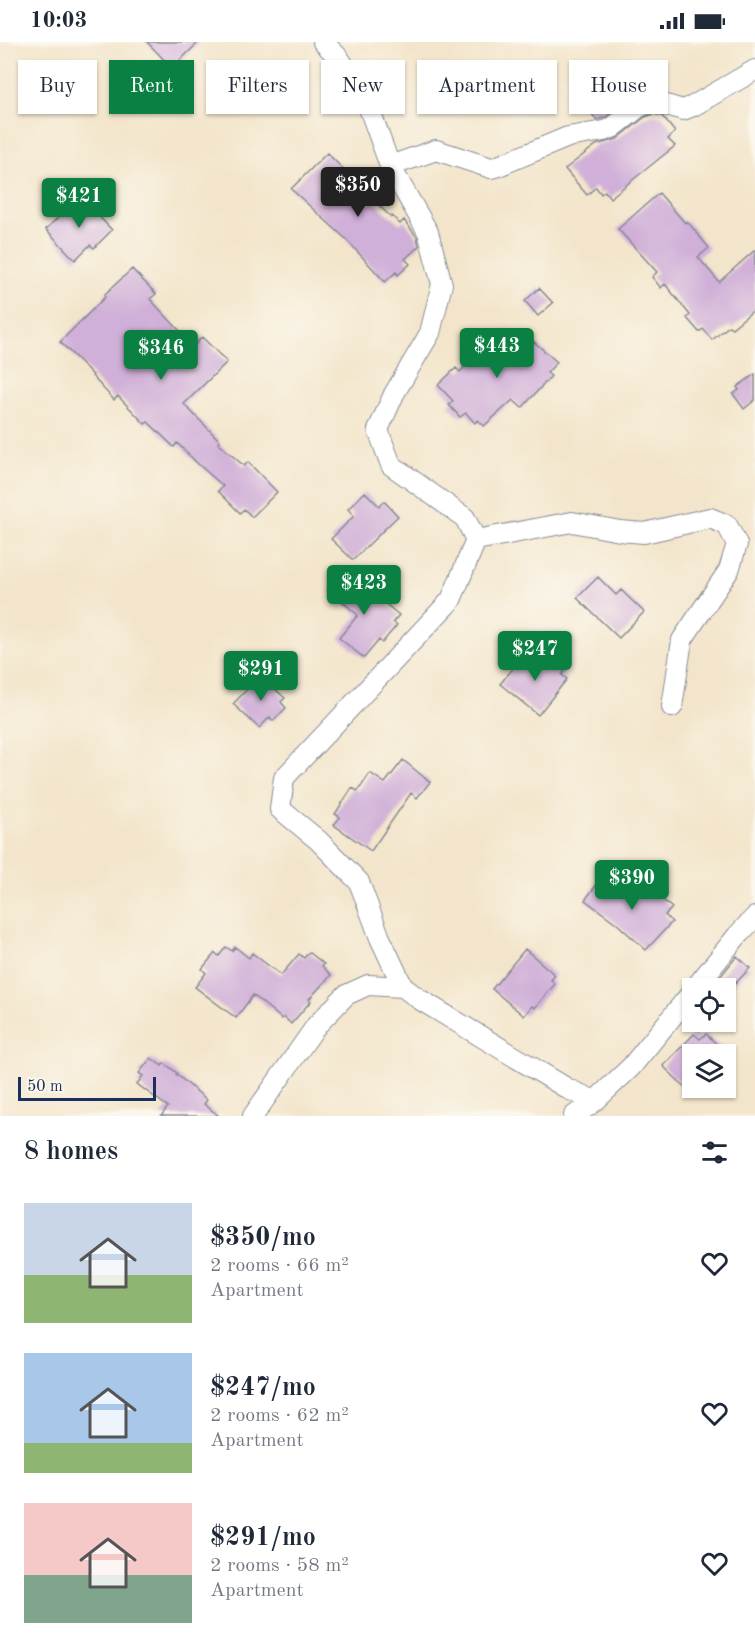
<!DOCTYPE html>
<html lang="en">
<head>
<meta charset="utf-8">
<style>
  body { margin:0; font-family:"Old Standard TT",serif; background:#f6f6f7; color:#1f2937; height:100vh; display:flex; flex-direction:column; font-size:22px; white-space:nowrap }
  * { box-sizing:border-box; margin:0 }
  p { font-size:20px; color:#747a83 }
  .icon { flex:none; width:33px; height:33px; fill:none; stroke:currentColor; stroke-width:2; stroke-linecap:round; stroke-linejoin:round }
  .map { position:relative; height:1074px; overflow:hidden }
  .side { display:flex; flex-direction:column; background:#fff; flex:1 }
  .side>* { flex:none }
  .guide { position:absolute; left:18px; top:18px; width:720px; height:54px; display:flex; gap:12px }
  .fabs { position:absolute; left:682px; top:936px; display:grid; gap:12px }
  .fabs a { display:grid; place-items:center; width:54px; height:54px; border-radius:0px; background:#fff; box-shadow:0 2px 4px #0004; font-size:30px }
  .scale { position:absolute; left:18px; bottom:15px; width:138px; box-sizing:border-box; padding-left:6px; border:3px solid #1b2f5e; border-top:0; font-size:16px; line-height:21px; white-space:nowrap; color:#1b2f5e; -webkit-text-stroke:4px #fbf7ec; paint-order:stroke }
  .price { position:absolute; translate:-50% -51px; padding:0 14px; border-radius:6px; background:#0b8043; color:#fff; font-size:20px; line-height:39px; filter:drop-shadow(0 2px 3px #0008) }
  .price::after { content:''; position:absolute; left:50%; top:36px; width:18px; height:14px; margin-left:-9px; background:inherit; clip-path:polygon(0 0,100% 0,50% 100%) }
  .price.active { background:#222; color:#fff }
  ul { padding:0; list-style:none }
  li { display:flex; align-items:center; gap:18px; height:150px; padding:0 24px }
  li span { display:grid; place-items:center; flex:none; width:168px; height:120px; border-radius:0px; color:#555 }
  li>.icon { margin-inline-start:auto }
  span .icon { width:72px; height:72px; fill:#fffc; stroke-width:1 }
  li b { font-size:26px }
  h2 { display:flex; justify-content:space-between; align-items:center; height:72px; padding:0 24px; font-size:26px }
  .tag { padding:0 21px; border-radius:0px; background:#fff; box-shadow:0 2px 4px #0004; font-size:21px; line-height:54px }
  .tag.active { background:#0b8043; color:#fff }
  .status { display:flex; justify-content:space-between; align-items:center; height:42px; padding:0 30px; background:#fff; direction:ltr }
  .status svg { height:16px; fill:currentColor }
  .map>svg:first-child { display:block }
</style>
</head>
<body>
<div class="status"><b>10:03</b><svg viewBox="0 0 49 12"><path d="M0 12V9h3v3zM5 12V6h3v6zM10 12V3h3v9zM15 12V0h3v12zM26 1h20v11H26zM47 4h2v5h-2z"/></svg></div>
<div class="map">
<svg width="755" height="1074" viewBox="0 0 755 1074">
  <rect width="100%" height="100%" fill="#fbf7ec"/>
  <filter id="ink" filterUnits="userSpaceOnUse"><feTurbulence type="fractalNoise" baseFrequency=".0167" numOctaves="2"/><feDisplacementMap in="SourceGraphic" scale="12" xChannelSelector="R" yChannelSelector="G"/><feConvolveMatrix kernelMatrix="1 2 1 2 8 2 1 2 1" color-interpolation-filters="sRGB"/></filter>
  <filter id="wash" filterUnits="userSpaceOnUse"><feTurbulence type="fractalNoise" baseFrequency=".008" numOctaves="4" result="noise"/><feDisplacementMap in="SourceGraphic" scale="24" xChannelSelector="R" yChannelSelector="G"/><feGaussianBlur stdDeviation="1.35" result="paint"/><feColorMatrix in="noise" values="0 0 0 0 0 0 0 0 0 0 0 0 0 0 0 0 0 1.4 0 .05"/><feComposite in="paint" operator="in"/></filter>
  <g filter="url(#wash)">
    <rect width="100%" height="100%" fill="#f3e5cb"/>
    <g id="blocks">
      <!-- building -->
      <path fill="#d0afd8" d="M147,0H199L172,26Z
        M627,17L652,45L632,55L606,75L597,78L580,59L588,51L585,48L598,36L601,40Z
        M654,72L662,74L675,90L668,97L675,104L610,156L605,149L601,152L596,145L587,153L565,127L596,103L617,97L645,75Z
        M327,111L346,130L345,131L391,175L392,174L400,182L404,178L417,195L419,204L405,217L410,222L398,233L396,230L385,240L345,196L291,147Z
        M659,151L685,181L687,179L709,206L698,215L719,240L755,208V267L732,286L729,284L712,298L703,287L699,290L687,276L690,273L665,242L661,246L652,235L657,230L618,187Z
        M80,155L112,188L94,206L90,203L75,218L46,187Z
        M132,227L156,252L150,257L194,304L202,295L227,320L184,362L220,399L218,401L244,424L248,420L277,450L252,475L244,467L240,471L218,449L223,444L197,421L177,401L174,405L148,380L145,382L118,354L114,358L92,334L93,333L60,300L105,255L104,253Z
        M539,246L553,261L538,274L525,259Z
        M498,289L522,311L533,299L557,320L547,331L551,334L522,366L513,358L484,384L478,378L475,381L466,371L460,375L449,363L453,359L438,343L456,326L460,330Z
        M755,332V358L744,367L733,352L739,348L737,345Z
        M365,450L379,464L384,459L398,474L353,518L331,497L354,474L348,467Z
        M347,530L399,573L393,580L397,583L382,601L379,598L364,616L339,596L358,573L330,549Z
        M598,535L616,553L621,548L644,570L619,596L577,556Z
        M526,611L538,621L546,612L565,628L562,633L567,637L538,673L500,642Z
        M263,631L278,645L276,648L285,656L281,660L286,666L273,679L270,675L259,686L233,662Z
        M403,718L430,740L417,756L411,751L371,809L334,783L340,775L335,772L352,746L358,749L370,731L385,741Z
        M603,834L635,857L647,844L672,866L665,873L672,880L646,908L616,881L585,858Z
        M226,905L232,909L235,905L249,916L252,911L281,933L299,912L304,916L309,910L324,922L322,924L331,933L309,957L311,959L291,982L284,975L282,977L253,953L236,976L195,945L206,931L202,927L215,911L219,914Z
        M525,907L555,933L551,938L555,942L535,966L532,964L524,974L492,947Z
        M737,914L750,926L731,946H711Z
        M694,992L700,997L706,992L727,1012H693V1053L663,1024Z
        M151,1016L162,1024L164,1021L177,1031L176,1032L207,1058L204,1062L219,1074H161L168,1065L137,1042L143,1034L139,1031Z"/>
    </g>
  </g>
  <g filter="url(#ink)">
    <use href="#blocks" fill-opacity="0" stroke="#878a94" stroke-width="1.5"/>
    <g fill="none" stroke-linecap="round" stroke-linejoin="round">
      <defs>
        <path id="minor" d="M323,0L338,15L364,52L390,124L428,190L442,242L430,291L394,352L378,388L391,423L465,476L476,498
          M390,124L436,108L491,126L496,125L568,95L604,89L612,86L639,65L653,59L683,68L693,64L755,28
          M476,498L451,558L284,736L280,767L318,798L359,840L380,896L403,945L419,957L568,1047L595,1059
          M476,498L572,480L620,489L644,491L710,476L727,483L737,502L729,528L682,598L672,665
          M695,946L737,894L755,875
          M253,1074L316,984L346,953L368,943L403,945
          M574,1074L595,1059L631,1025L693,949"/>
      </defs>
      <!-- minor casing -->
      <use href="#minor" stroke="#878a94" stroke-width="22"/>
      <!-- minor -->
      <use href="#minor" stroke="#fff" stroke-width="20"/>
    </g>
  </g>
</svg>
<div class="fabs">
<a><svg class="icon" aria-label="locate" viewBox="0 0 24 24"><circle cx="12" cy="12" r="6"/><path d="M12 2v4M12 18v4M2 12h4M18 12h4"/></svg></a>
<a><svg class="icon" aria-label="layers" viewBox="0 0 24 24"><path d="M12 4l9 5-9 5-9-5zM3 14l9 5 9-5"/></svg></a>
</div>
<div class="scale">50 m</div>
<b class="price active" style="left:358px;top:176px">$350</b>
<b class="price" style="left:79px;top:187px">$421</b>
<b class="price" style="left:497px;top:337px">$443</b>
<b class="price" style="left:161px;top:339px">$346</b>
<b class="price" style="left:364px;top:574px">$423</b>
<b class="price" style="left:535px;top:640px">$247</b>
<b class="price" style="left:261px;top:660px">$291</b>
<b class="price" style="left:632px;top:869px">$390</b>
<div class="guide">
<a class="tag">Buy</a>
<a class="tag active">Rent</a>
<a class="tag">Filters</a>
<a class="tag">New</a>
<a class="tag">Apartment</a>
<a class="tag">House</a>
</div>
</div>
<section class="side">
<h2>8 homes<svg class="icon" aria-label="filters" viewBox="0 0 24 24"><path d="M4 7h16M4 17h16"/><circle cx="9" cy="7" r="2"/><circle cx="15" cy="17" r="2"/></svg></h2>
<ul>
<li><span style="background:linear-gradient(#c9d6e8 60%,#8fb573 0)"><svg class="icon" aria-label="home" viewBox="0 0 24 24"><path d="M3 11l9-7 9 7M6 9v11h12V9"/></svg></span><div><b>$350/mo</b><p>2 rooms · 66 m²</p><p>Apartment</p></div><svg class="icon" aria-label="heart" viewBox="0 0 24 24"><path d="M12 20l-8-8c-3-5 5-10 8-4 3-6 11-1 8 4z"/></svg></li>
<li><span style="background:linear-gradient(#a9c7e8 75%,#8fb573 0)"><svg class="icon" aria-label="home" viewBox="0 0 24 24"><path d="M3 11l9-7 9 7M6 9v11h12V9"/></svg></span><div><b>$247/mo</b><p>2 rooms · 62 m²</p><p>Apartment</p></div><svg class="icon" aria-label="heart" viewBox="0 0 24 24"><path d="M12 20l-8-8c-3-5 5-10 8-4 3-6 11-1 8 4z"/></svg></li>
<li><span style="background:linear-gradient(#f6c9c9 60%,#7fa58c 0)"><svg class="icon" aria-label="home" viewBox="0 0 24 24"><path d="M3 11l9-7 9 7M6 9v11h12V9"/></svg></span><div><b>$291/mo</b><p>2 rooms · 58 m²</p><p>Apartment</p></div><svg class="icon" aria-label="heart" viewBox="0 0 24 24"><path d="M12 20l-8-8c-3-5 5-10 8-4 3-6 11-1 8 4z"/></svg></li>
</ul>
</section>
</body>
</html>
